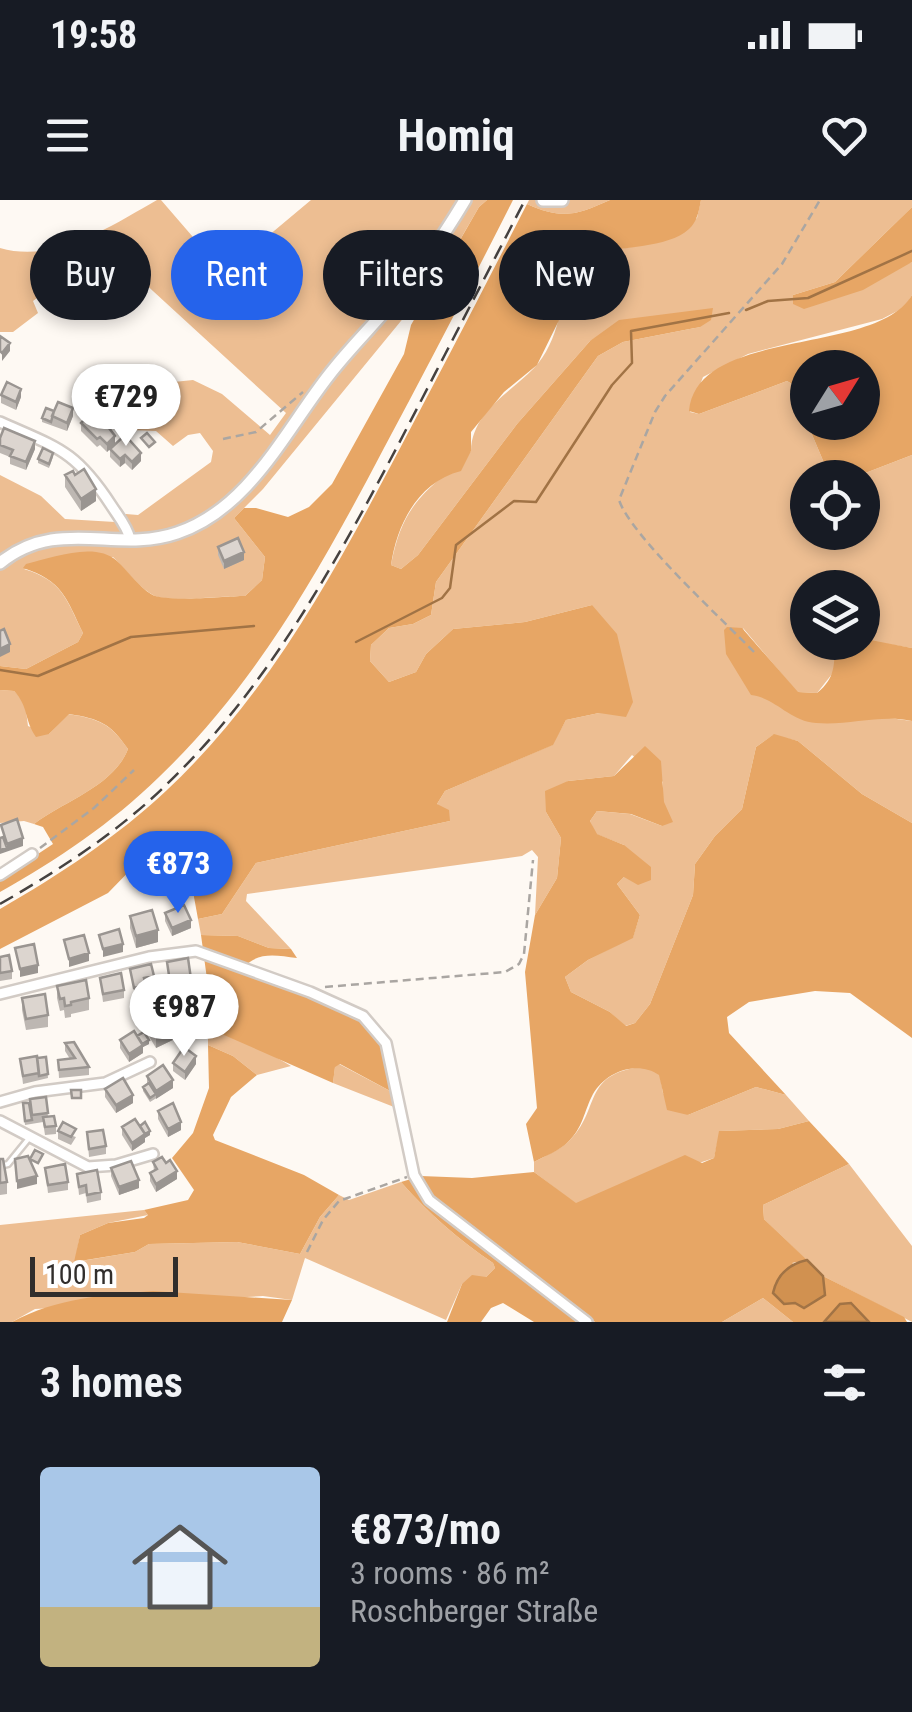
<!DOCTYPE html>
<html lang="en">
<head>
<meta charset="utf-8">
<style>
  body { margin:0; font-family:"Roboto Condensed",sans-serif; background:#242831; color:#f1f3f6; height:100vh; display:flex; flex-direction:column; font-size:38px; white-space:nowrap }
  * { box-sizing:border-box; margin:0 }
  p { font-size:32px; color:#9ea1a6 }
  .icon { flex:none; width:55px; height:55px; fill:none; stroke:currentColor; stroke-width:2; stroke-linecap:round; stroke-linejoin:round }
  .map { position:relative; height:1122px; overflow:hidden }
  .panel { display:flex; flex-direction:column; background:#171b24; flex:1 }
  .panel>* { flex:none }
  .top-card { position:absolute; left:30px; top:30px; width:852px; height:90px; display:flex; gap:20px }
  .needle { width:65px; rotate:53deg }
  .controls { position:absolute; left:790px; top:150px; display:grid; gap:20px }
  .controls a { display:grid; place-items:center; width:90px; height:90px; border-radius:50%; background:#171b24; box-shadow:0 5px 15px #0003; font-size:50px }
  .scale { position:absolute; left:30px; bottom:25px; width:148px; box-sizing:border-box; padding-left:10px; border:5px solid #312e2c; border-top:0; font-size:28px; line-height:35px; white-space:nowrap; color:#312e2c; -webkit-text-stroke:8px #fff; paint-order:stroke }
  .price { position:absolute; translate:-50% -85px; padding:0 22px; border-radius:35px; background:#fff; color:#222; font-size:32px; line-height:65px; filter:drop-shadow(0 2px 5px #0008) }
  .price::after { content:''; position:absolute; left:50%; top:60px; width:30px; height:22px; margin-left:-15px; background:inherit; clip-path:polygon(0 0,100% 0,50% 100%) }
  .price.on { background:#2563eb; color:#fff }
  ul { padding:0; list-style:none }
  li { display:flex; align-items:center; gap:30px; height:250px; padding:0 40px }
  li span { display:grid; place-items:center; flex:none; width:280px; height:200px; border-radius:10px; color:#555 }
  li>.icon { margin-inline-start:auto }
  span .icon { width:120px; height:120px; fill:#fffc; stroke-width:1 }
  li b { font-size:42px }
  h2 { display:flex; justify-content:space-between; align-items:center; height:120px; padding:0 40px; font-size:42px }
  .chip { padding:0 35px; border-radius:45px; background:#171b24; box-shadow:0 5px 15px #0003; font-size:35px; line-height:90px }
  .chip.on { background:#2563eb; color:#fff }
  .status { display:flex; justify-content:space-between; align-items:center; height:70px; padding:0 50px; background:#171b24; direction:ltr }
  .status svg { height:28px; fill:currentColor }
  header { display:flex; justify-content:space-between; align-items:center; height:130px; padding:0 40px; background:#171b24; font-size:45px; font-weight:700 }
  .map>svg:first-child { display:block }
</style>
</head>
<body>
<div class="status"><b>19:58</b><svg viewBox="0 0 49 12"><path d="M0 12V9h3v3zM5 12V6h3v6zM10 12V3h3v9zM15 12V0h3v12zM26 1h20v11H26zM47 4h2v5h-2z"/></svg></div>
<header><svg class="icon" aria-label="menu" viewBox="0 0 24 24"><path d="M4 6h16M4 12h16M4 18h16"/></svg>Homiq<svg class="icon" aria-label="heart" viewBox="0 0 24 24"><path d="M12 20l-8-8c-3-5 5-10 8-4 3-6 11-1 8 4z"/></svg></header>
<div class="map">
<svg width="912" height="1122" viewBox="0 0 912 1122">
  <rect width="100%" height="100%" fill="#fef9f3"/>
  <!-- green -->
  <path fill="#edbe92" d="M157,0H161L224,73L311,0H487L479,7L425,100L419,99L263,289L234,318L265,357L262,380L245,396C225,396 170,402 155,396C140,389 125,369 113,357L24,369C63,381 66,399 83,433L78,442L26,469L0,466V275L41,296L65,319L115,322L126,314L138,315L211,262L213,251L200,233L188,235L173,246L156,231L131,230L124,214L140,196L145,185L193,180L222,194L270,235L286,213L105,47L33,101L38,113L13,132H0V48C55,64 111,26 157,0Z
    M529,0H610C576,15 563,20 527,4Z
    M701,0H912V7L835,82L793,95V104L912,62V95L905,107L882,119L748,154L703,177L690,212L699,214L787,181L795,186L799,204L830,277L808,278V332H862V278L855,277L912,255V448L863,440L862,388H808V442L835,443L836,469L817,493L797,492L743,428L762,496L775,503L912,521V623L862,594L798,541L773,535L756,547L742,609L715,636L695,664L693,695L650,804L635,823L625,826L610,812L571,792L565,777L588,760L633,737L640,715L617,684L624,677V645L596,634L590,621L597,611L630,614L662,626L663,582L632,555L614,576L568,581L546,612L561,638L557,678L535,715L538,657L532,650L522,656L247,694L246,701L291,749L269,748L238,736L201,735L198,719L222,714L256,663L450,621L437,604L445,591L552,545L566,520L599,513L592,405L525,422L453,429L426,454L416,472L389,482L370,461L371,445L389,428L413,424L431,415L436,382L598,156L623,142L700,127L590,141L517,224L418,355L401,369L391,365C403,301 427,292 471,251C472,212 510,193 534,168C559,142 564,98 566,65L580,56L659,42L697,18Z
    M0,490L14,491L25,503L28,526L49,534L68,514C99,519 110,523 128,549C114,586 64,601 34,624L24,621L0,623Z
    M208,828L260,848L291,866L257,875L233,856L208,845Z
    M339,864L392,892L394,907L333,883L335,866Z
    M647,866L660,875L663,893L688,915L756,887L786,895L809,921L778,929L720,931L714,958L576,1004L534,972V962C545,956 559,950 568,942C603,909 579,873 647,866Z
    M849,964L912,1046V1122L823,1076L764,1019L763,1005Z
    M401,982C428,1013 459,1040 493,1063L495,1068L486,1077L462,1084L446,1120L305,1058L292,1100L263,1096L35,1109L12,1122H0V1025L144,1010L148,1015L108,1023L80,1035L75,1062L135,1052L149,1044L237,1042L300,1054L320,1017L339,995L349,1000Z
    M763,1098L793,1122H722Z"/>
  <!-- forest -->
  <path fill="#e7a665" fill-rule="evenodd" d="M487,0H513C471,83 428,166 384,248C321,368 257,483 159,577C112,623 57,660 0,692V679L53,644L43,627L34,624C64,601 114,586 128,549C110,523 100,519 69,514L49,534L36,537C24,520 29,507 14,491L0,490V466L26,469L78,442L83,433C66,398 63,381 23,368L26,364C52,358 95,341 117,361C128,371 139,387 151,394C164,403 226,396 245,396L262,380L265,357L234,318L244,308H256L288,317L309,307L332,284L404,154L411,125L479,7Z
    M610,0H701C699,11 697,22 689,29C663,53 599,43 566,65L564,110L537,165L504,192L471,232V251L461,271C418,282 397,324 391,365L401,369L418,355L517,224L590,141L619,120L713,108L711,120L700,127L623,142L598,156L436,382L431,415L413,424L389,428L371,445L370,461L389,482L416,472L426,454L453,429L525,422L592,405L617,434L633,502L626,517L599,513L566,520L553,545L445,591L437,604L449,610L450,621L256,663L222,714L198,719L186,653L174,643L144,656L108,693L0,749V709C59,675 117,637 167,590C268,495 333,375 397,254C441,171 484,88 527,4C563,20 576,15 610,0Z
    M912,7V62L863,90L804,109L793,104V95L835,82Z
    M912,95V255L855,277H830L799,204L795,186L787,181L699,214L689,211C697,126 876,157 912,95ZM808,168H862V222H808Z
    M727,427L742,428L798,492L817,493C836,478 834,464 835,443L862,442L865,439L912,448V521C880,514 848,526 816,523C789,521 776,498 751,495L726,454L724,430Z
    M774,534L798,541L862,594L912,623V838L850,793L815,791L749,802L727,817L729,833L786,895L756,887L688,915L667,910L659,875C638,860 606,871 593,894C584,911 583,928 568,942C559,951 545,956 534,962L526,924L537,908L525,772L535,715L557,678L561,638L546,612L545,591L568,581L614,576L645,546L661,561L664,602L673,622L662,626L631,614L597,611L590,621L597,634L624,645L651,667V680L638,685L624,677L617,684L640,715L633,738L588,760L565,777L571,792L610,812L626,826L635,823L650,804L693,695L695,664L715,636L742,609L756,547Z
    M201,735L238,736L269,748L291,749L297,758C274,755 257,751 241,770L360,819L381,843L392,892L340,864L335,867L333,883L208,828L207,779Z
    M208,845L233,856L257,875L231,897L213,935L215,940L304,975L339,995L320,1017L300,1054L237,1042L149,1044L135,1052L74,1062L80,1035L108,1023L144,1018L148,1015L144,1010L188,1000L194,990L172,958L193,933L209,888Z
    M809,921L849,964L763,1005L764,1019L807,1060L792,1063L821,1080L823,1076L904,1117L907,1122H793L763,1098L722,1122H595L523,1067L519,1074L579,1122H534L503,1103L491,1108L481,1122H447L462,1084L472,1075L486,1077L495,1068L493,1063C459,1040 428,1013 401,982L421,976L472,978L534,972L576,1003L685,955L702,963L714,958L719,931L778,929Z
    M153,1091L292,1100L282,1122H12C57,1098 103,1095 153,1091Z"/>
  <!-- water -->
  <path fill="#d19150" stroke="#a17345" stroke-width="2.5" d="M807,1060L823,1076L825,1095L804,1108L795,1103L784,1104L773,1093C777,1075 789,1064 807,1060Z
    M851,1103L869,1122H824L840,1104Z"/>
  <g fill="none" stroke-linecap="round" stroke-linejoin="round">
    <!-- stream -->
    <path stroke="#a17345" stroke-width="2.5" d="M746,110L768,101L808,98L912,51
      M356,442L442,398L450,388L456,345L514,301L536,302L612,185L632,163L631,131L729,113
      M0,470L38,476L131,437L254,426"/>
    <defs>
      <path id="lane" d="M0,966L8,964L30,937"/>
      <path id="street" d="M0,222C58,248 75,250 111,305C118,316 127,326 130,339
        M0,675L32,654
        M0,794L149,757L196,751L310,792L363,816L386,843L414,975L429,1000L587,1122
        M0,902L35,892L105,883L150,862
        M0,921L88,967L116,965L153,954"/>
      <path id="secondary" d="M543,0H562
        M0,363C58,316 116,354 177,333C249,309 285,231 329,175C352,145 381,118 404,88C427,60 447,30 465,0"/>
    </defs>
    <!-- lane casing -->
    <use href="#lane" stroke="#d2cbc5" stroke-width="9"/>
    <!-- street casing -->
    <use href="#street" stroke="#d2cbc5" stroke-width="14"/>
    <!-- secondary casing -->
    <use href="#secondary" stroke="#d2cbc5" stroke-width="16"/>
    <!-- path -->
    <path stroke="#aaa6a2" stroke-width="2.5" stroke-dasharray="8 5" stroke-linecap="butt" d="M223,239L256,232L303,192
      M754,452C723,420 631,336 619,300L655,212L665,196L782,64L820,0
      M40,648L94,608L134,570
      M325,787L505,772L519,764L524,754L533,660
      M307,1052L323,1020L339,1001L407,977"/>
    <!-- lane -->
    <use href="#lane" stroke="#fff" stroke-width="4"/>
    <!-- street -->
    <use href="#street" stroke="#fff" stroke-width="9"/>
    <!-- secondary -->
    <use href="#secondary" stroke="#fff" stroke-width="11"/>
    <!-- rail -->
    <path stroke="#464240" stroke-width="2.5" stroke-dasharray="15 8" stroke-linecap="butt" d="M0,704C59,670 117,633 166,585C266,489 331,371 396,249C439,166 482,83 525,0"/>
  </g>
  <!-- wall -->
  <path fill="#bdb7b2" d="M1,195L21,197L16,210L1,203Z
    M54,211L73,216L67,231L42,222V218Z
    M81,223L115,244L107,252L100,245L97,247L81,231Z
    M0,238L35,249L26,270L10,264V257L0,253Z
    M110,249L141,261L132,270L125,263L120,267L110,257Z
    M53,257L49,268L38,263V259Z
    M65,275L96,301L81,311L65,287Z
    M218,347L244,360L224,369L218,355Z
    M165,713L191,728L172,736L165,721Z
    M130,716L158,742L136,748L130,728Z
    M0,757L12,771V779L0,781Z
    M167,762L191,779V787L170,790Z
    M100,778L124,790V798L103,802Z
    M57,786L89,798V810L71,814V817L65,818L64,810L60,811L57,798Z
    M22,798L48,815V827L26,830L22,810Z
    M169,814L185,834L156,848L147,833V821Z
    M137,836L149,844L143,847V853L129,862L120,848V840Z
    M65,843L89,867V875L59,878L58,860L70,859L65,851Z
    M46,857L48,878L23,884L20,859Z
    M173,863L196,864L185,880L173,871Z
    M147,876L173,888L150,902L143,891V887L147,884Z
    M105,889L133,903L116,913L105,897Z
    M46,897L48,917L56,926V934L45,935L43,922L25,925L23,903H30Z
    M158,911L181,930L168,937L158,919Z
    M140,926L150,935L145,938V942L132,951L122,935V927Z
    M58,931L76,937L71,945L58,939Z
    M87,932L106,946V954L89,957Z
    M0,959L7,982V994L0,995Z
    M153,962L166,963L177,979L156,992L150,981V973L154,971Z
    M45,968L68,982V990L48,993Z
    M111,968L139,988L119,995L111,976Z
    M77,974L101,992V1000L87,1003L86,993L79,995Z"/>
  <!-- shaded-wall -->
  <path fill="#9a9591" d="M10,143V151L2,161V153Z
    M21,189V197L16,210V202Z
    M73,208V216L67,231V223Z
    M115,236V244L107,252V244Z
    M35,241V249L26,270V262Z
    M141,253V261L132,270V262Z
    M125,255V263L120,267V259Z
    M96,289V301L81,311V299Z
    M244,352V360L224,369V361Z
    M10,444V452L0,457V449Z
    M23,638V646L0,654V650L7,648V644Z
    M191,720V728L172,736V728Z
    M158,730V742L136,748V736Z
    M123,744V752L103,757V749Z
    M89,753V761L69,767V759Z
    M38,765V773L20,777V769Z
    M154,776V784L146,786V793L134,796V788L144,778Z
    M185,822V834L156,848V836Z
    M149,840V844L143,847V853L129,862V854Z
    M196,856V864L185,880V872Z
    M173,880V888L156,899V891Z
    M133,895V903L116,913V905Z
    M181,922V930L168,937V929Z
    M150,931V935L145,938V942L132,951V943Z
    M177,971V979L156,992V984Z
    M37,976V984L17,989V981Z
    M139,980V988L119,995V987Z"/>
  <!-- building -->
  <path fill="#dcd5cf" stroke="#9a9591" stroke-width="2.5" d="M0,136L10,143L2,153L0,151Z
    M7,182L21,189L16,202L1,195Z
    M58,202L73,208L67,223L52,216Z
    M46,208L54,211L51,222L42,218Z
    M91,213L96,218L99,215L115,236L107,244L100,237L97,239L81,223Z
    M4,228L35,241L26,262L10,256L13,250L0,245V238Z
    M147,233L155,242L149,247L141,238Z
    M125,235L141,253L132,262L125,255L120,259L110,249Z
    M43,248L53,253L49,264L38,259Z
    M84,269L96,289L81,299L65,275L73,271L75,275Z
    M238,338L244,352L224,361L218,347Z
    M4,429L10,444L0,449V431Z
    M17,619L23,638L7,644L1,625Z
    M3,637L7,648L0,650V638Z
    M184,705L191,720L172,728L165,713Z
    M152,710L158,730L136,736L130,716Z
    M119,729L123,744L103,749L99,735Z
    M84,735L89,753L69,759L64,740Z
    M34,744L38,765L20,769L15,748Z
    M9,755L12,771L0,773V757Z
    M188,758L191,779L170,782L167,762Z
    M151,764L154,776L144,778L146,785L134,788L130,769Z
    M121,773L124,790L103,794L100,778Z
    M86,780L89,798L71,802V805L65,806L64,798L60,799L57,786Z
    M45,794L48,815L26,819L22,798Z
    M177,809L185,822L156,836L147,821L166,810L169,814Z
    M134,831L143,845L129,854L120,840Z
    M144,832L149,840L142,844L137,836Z
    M74,842L89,867L59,870L58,860L75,858L65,843Z
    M184,847L196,856L185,872L173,863Z
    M37,856L39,873L23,876L20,859Z
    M46,857L48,874L39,876L37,858Z
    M163,865L173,880L156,891L147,876Z
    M123,878L133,895L116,905L105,889Z
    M149,883L156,894L150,898L143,887Z
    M71,890H81V898H72Z
    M46,897L48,913L32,915L30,899Z
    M23,903H29L32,920L25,921Z
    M173,903L181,922L168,929L158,911Z
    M54,916L56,926L45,927L43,917Z
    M135,919L145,934L132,943L122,927Z
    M63,922L76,929L71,937L58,931Z
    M145,922L150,931L145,934L140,926Z
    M103,930L106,946L89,949L87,932Z
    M35,950L43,954L38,963L30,959Z
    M28,956L37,976L17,981L15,959Z
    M162,957L166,963L170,960L177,971L156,984L150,973L157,969L153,962Z
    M0,959H3L7,982L0,983Z
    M131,961L139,980L119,987L111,968Z
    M65,964L68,982L48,985L45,968Z
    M97,970L101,992L87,995L86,985L79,987L77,974Z"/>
</svg>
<div class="controls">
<a><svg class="needle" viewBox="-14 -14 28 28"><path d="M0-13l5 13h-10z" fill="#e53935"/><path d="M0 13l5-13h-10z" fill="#9ea1a6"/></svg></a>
<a><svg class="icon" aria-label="locate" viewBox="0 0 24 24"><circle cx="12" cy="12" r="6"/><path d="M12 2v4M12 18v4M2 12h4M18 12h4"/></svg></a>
<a><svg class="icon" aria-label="layers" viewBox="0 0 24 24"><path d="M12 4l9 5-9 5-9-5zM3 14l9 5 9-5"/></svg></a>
</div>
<div class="scale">100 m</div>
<b class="price" style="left:126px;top:249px">€729</b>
<b class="price on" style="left:178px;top:716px">€873</b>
<b class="price" style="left:184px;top:859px">€987</b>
<div class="top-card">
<a class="chip">Buy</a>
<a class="chip on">Rent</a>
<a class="chip">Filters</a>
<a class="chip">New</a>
</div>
</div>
<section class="panel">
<h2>3 homes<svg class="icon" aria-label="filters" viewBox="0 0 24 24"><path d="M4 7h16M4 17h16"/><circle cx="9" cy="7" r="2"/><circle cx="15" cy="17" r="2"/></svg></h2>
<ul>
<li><span style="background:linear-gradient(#a9c7e8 70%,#c2b280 0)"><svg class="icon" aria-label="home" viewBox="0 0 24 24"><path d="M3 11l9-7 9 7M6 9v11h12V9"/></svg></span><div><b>€873/mo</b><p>3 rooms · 86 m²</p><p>Roschberger Straße</p></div></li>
</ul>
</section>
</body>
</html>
